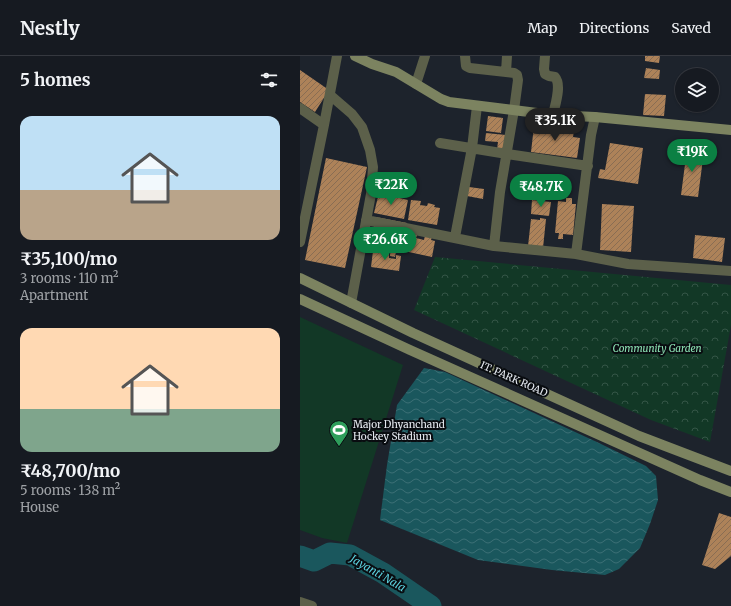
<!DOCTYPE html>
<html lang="en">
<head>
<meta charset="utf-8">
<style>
  body { margin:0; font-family:Merriweather,serif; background:#1f232a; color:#f1f3f6; height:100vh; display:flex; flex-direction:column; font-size:15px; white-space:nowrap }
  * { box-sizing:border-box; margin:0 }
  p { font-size:13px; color:#9ea1a5 }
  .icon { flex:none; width:22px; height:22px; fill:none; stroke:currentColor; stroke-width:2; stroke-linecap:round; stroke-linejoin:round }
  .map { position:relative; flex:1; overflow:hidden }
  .sheet { display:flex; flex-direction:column; background:#161a21; width:300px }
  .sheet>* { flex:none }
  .buttons { position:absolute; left:375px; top:12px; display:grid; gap:8px }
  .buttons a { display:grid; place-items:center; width:44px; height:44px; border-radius:50%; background:#161a21; box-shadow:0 1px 3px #0004,0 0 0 1px #35383f; font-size:20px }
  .price { position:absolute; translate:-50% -34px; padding:0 9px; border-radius:14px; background:#0b8043; color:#fff; font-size:13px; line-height:26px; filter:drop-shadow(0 1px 2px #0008) }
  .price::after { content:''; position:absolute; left:50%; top:24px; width:12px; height:9px; margin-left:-6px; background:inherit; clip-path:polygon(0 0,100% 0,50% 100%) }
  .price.on { background:#222; color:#fff }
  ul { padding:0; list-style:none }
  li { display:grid; align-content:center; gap:8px; height:212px; padding:0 20px }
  li span { display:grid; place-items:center; height:124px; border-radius:12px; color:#555 }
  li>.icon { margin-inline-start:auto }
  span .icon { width:72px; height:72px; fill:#fffc; stroke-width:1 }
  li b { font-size:17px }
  h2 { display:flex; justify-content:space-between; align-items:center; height:48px; padding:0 20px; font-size:17px }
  header { display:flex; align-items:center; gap:24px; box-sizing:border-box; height:56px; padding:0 20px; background:#161a21; border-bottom:1px solid #35383f }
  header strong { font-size:19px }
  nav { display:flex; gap:22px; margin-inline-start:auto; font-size:14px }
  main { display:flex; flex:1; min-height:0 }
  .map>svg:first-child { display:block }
</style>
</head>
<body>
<header>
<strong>Nestly</strong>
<nav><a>Map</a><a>Directions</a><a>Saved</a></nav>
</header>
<main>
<section class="sheet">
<h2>5 homes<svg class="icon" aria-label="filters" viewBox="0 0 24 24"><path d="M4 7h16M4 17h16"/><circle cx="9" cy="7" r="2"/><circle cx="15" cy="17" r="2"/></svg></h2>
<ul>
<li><span style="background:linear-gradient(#bfe0f5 60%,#b9a48a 0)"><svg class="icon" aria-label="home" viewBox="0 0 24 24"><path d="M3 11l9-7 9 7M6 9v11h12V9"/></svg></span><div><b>₹35,100/mo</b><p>3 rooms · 110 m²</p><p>Apartment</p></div></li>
<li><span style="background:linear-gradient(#ffd9b3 65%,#7fa58c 0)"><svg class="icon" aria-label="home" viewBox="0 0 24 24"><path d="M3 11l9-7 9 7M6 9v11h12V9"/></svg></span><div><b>₹48,700/mo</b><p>5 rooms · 138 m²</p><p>House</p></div></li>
</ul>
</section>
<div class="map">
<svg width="431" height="550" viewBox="0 0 431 550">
  <defs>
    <pattern id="park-crowns" width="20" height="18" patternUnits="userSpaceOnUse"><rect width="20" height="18" fill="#123826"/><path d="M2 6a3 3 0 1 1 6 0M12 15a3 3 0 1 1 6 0" fill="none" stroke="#345546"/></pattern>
    <pattern id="water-waves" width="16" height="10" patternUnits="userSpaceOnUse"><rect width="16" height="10" fill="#1a575d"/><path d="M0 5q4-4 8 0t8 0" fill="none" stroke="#3b6f75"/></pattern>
    <pattern id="building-hatch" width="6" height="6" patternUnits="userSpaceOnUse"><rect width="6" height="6" fill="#ad8259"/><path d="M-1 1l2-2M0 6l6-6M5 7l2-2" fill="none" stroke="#896d53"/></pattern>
  </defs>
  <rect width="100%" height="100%" fill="#1d232c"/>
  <!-- green -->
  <path fill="#123826" d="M0,261L103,309L47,487L22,482L0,474Z"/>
  <!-- park -->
  <path fill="url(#park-crowns)" d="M135,201L431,229V269L410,386L351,364L114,254Z"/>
  <!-- water -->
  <path fill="url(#water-waves)" d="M124,312L145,316L299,387L346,410L356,420L358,444L350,468L340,492L319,513L305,519L252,514L178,504L80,464L87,409L97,349Z"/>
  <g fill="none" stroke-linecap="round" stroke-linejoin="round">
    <!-- river -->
    <path stroke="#1a575d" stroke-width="21" d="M0,500L14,505L30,497L50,499L83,517L131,550"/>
  </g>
  <!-- building -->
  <path fill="url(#building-hatch)" d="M345,0H360L359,7L345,5Z
    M346,12L360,14L359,23L344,22Z
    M0,14L29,34L15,56L0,46Z
    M345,38L366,39L364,60L343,59Z
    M188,60L203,62L201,77L186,75Z
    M234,70L274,75L273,81L280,82L277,102L231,96Z
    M186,77L206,79L204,94L197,93L198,86L185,85Z
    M310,87L343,92L338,128L298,122L300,113L305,114Z
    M387,93L404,95L398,141L381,139Z
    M26,102L67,111L45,212L5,204Z
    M169,131L184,133L183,143L167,140Z
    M79,137L108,144L104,163L74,157Z
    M266,142H272V148H276L273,179L263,178V183H258L259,177H255L258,145L266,146Z
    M111,144L121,145L120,149L127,150L128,147L135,149L134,151L140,152L137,169L108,164Z
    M232,144L251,146L249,160L231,158Z
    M302,148L334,150L331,196L300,194Z
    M76,161L107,167L103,186L72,180Z
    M240,162L246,163L243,192L228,190L231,163L240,164Z
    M107,174L118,176L116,182L124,184L125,179L132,181L131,184L135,185L132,201L104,195Z
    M395,179L425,182L422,206L393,202Z
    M76,192L83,193V196L89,197V202L96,203V199L101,200L99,215L71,211L73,195H75Z
    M90,195L96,196L95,201L90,200Z
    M419,457L431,461V500L415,513L402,509Z"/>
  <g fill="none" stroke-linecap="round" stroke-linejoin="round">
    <!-- street -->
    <path stroke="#5c604a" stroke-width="10" d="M165,0L166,10L170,12L214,17L217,19L218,24L214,54L200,136L194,190
      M245,0L244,13L245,18L249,20L255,21C262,29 255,49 253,59
      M206,16L207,0
      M116,28L125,0
      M30,39L52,58L62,71L70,94L73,111L71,138L51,247
      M0,52L24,69
      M140,87L207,98L288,110
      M66,164L194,190L276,198L328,208L431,215
      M155,181L172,92L177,50
      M0,186L24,69L37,0
      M276,198L291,79L295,61
      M0,546L12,550"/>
    <!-- secondary -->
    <path stroke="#7c8360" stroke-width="10" d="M55,0L72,8L96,16L141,43L149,46L253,59L295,61L431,74
      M0,222L113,277L315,369L339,380L431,415
      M0,243L110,294L400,424L431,436"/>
  </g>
  <!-- icons -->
  <defs>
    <symbol id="stadium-pin" viewBox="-11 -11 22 30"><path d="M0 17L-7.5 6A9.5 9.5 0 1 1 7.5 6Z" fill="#2e9e5b" stroke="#090c10"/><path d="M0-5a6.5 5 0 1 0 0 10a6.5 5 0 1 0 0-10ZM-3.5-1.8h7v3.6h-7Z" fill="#fff"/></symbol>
  </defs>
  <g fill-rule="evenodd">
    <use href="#stadium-pin" x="28" y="363" width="22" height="30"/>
  </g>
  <g text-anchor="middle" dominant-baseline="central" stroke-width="4" stroke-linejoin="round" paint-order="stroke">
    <!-- park labels -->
    <g font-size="10" font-style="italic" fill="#8fe6b7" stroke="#090c10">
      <text x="357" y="292">Community Garden</text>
    </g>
    <!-- street labels -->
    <g font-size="10" fill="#e7ebf2" stroke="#090c10">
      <text transform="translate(214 323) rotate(24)">IT. PARK ROAD</text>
    </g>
    <!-- poi labels -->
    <g font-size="10" fill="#e7ebf2" stroke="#090c10" text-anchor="start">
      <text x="53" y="368">Major Dhyanchand<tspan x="53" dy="12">Hockey Stadium</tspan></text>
    </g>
    <!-- water labels -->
    <g font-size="11" font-style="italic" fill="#5cd2df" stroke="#090c10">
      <text transform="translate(78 517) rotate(30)">Jayanti Nala</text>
    </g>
  </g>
</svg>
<div class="buttons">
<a><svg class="icon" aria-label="layers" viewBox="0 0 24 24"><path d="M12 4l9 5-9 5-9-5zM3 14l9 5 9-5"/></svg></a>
</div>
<b class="price on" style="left:255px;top:86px">₹35.1K</b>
<b class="price" style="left:392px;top:117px">₹19K</b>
<b class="price" style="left:91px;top:150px">₹22K</b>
<b class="price" style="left:241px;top:152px">₹48.7K</b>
<b class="price" style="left:85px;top:205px">₹26.6K</b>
</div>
</main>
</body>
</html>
